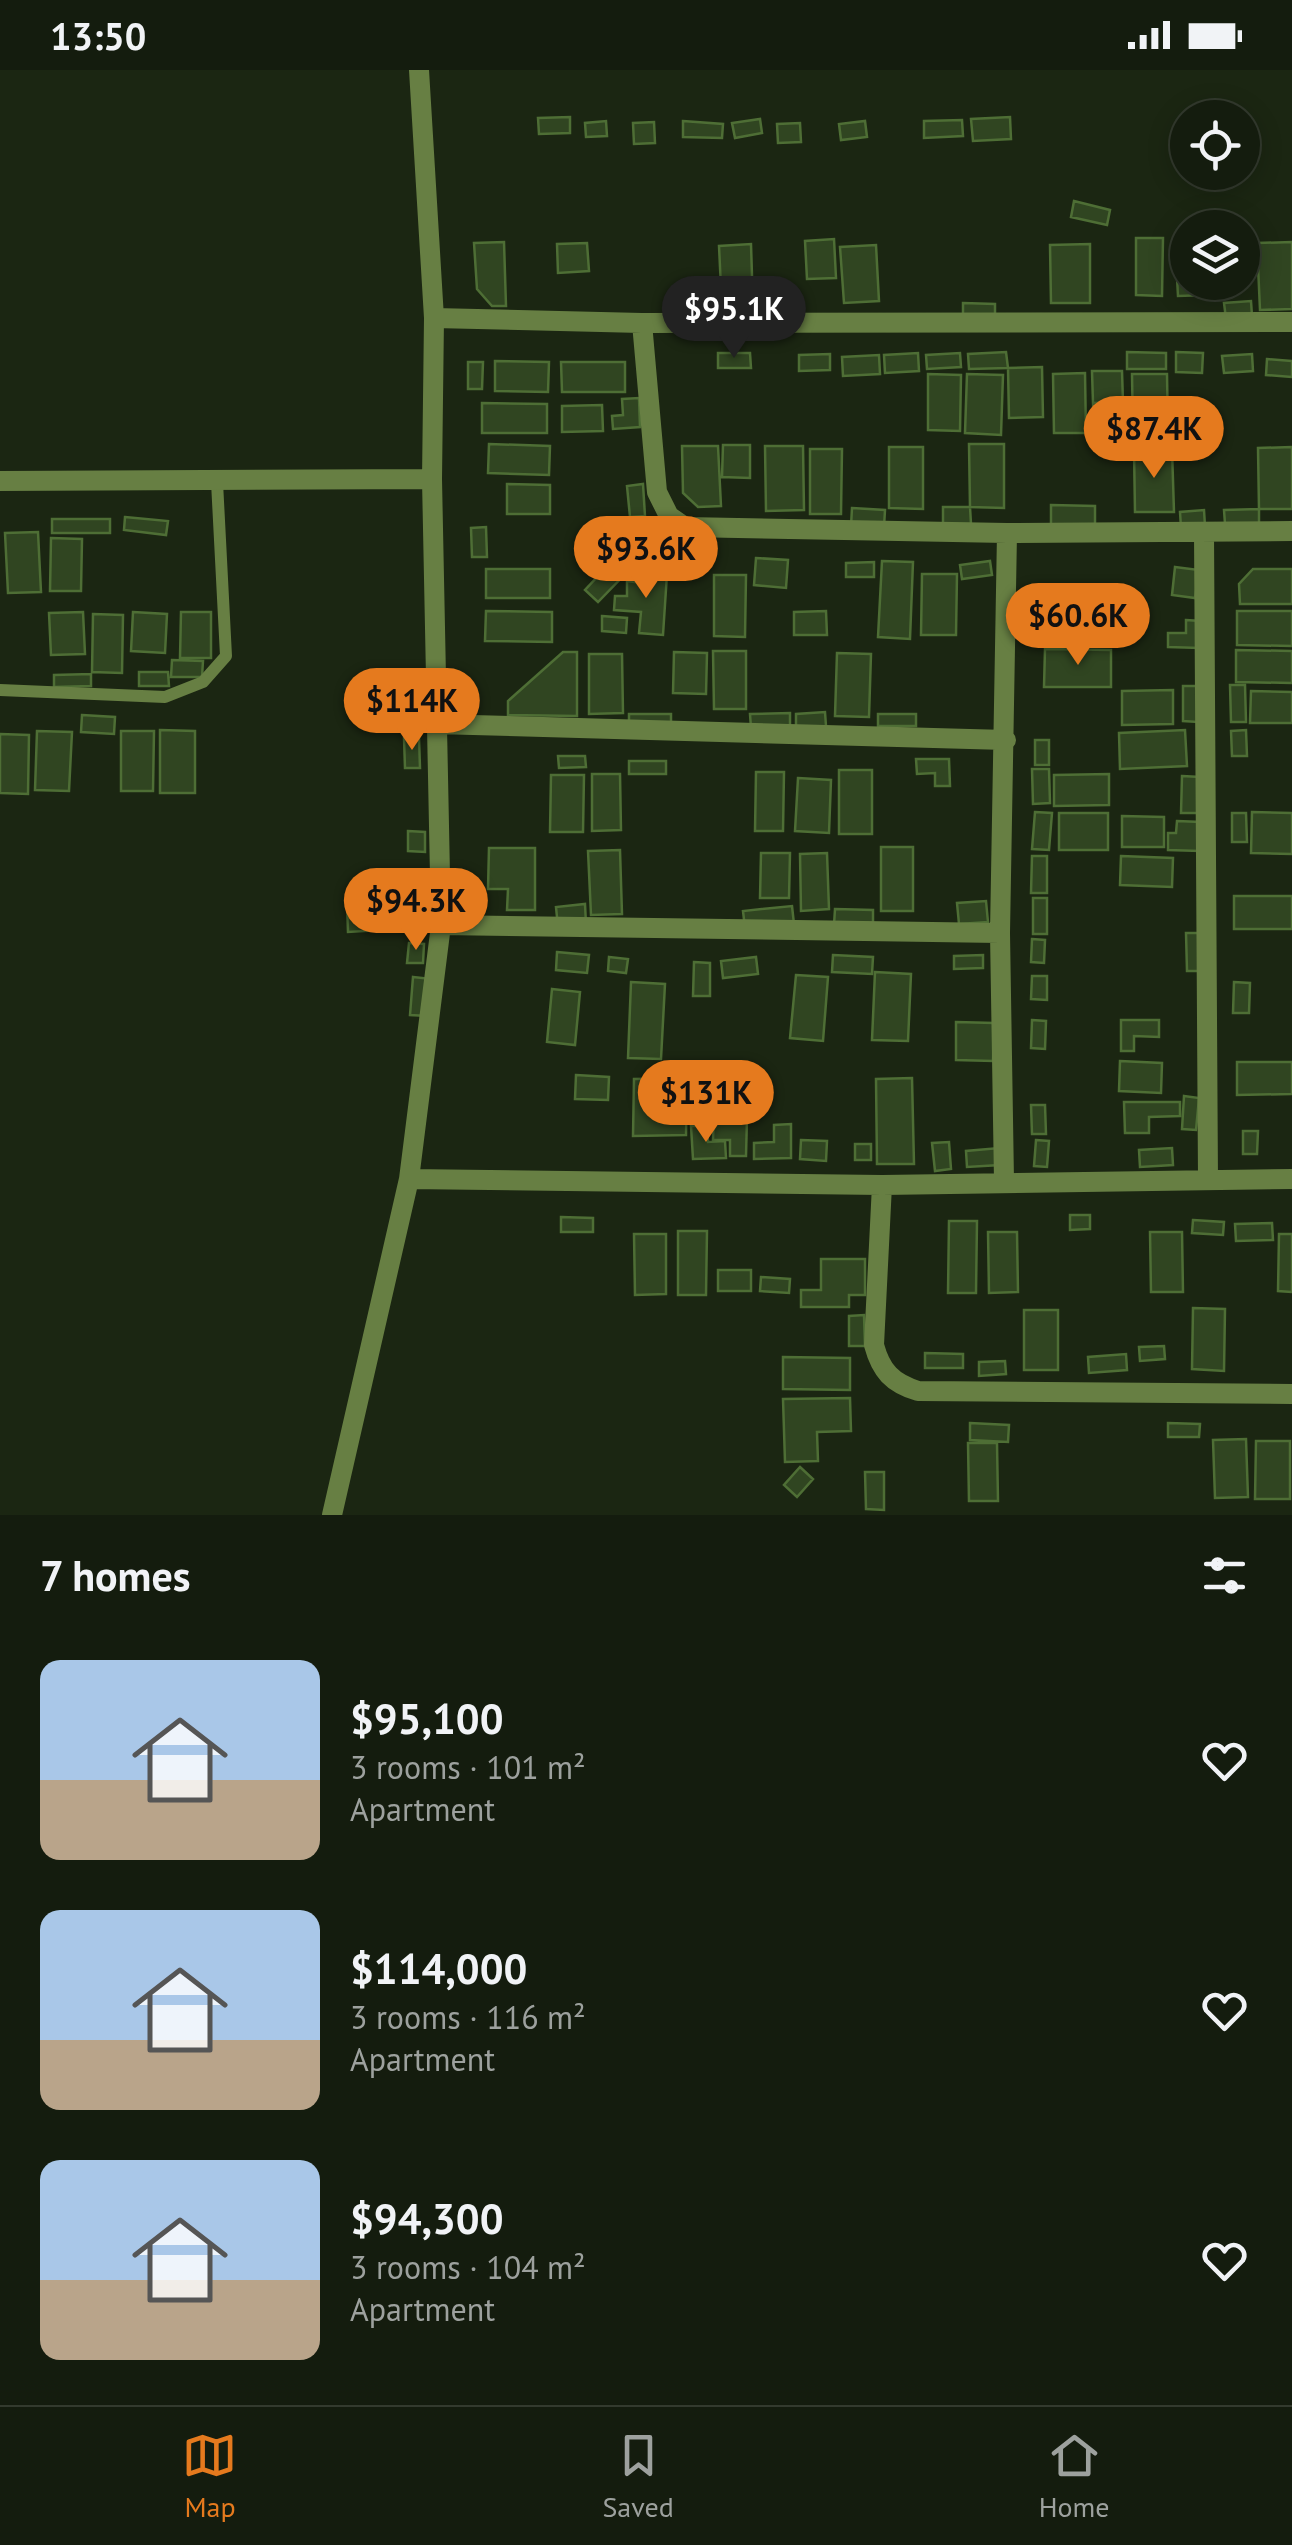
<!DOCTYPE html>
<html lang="en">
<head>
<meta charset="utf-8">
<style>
  body { margin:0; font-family:"PT Sans",sans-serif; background:#21291c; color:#f1f3f6; height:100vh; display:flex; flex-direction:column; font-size:38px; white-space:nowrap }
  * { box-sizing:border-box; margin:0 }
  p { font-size:32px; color:#9da19e }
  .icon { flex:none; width:55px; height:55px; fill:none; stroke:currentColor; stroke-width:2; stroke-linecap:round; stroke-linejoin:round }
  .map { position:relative; height:1445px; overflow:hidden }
  .details { display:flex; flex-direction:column; background:#141c0e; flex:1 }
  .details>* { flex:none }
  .tools { position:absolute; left:1170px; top:30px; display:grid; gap:20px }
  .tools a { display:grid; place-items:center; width:90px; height:90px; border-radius:50%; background:#141c0e; box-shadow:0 5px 25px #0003,0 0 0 2px #333a2e; font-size:50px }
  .price { position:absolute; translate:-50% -85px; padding:0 22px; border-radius:35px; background:#e57a1e; color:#111; font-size:32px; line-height:65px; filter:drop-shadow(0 2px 5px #0008) }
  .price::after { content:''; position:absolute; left:50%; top:60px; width:30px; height:22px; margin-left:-15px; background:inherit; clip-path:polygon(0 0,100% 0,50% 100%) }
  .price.on { background:#222; color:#fff }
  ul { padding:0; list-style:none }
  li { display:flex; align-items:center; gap:30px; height:250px; padding:0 40px }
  li span { display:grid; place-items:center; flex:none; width:280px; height:200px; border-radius:20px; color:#555 }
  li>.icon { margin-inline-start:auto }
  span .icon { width:120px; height:120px; fill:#fffc; stroke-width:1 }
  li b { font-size:42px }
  h2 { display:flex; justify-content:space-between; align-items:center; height:120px; padding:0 40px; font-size:42px }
  .status { display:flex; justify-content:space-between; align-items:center; height:70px; padding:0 50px; background:#141c0e; direction:ltr }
  .status svg { height:28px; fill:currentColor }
  .tabs { display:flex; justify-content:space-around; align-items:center; height:140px; border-top:2px solid #333a2e; background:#141c0e; font-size:28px; color:#9da19e }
  .tabs a { display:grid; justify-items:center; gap:5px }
  .tabs .on { color:#e57a1e }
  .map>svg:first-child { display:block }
</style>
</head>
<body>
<div class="status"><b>13:50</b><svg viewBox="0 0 49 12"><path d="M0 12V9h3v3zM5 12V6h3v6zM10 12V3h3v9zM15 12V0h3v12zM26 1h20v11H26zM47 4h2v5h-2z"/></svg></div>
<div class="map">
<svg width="1292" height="1445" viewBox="0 0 1292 1445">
  <rect width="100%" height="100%" fill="#1b2612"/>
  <!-- building -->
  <path fill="#304521" stroke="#4e6e35" stroke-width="2.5" d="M570,47V63L539,64L538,48Z
    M1010,47L1011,69L973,71L971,49Z
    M760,49L762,63L735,68L732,53Z
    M962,50L963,66L924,68V51Z
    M606,51L607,66L586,67L585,53Z
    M683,51L723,54L722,68L683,67Z
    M865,51L867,67L841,70L839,54Z
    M654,52L655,73L634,74L633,53Z
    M800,53L801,72L778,73L777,54Z
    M1074,131L1110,140L1107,155L1071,147Z
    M1136,168H1163L1162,226L1136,225Z
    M834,169L836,208L807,209L805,171Z
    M1188,169V212H1207L1208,225L1178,226L1175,170Z
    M504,172L506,236H492L477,219L474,173Z
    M1292,172V239L1260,240L1257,173Z
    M587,173L589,201L558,203L557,174Z
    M751,174L753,238L722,239L719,176Z
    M1090,174V233H1051L1050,175Z
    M876,175L879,231L844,233L840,177Z
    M797,231L799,249L770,252L769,234Z
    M1251,231L1252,246L1226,249L1224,233Z
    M963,233L995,234V252L963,251Z
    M1006,282L1008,298L969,299L968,284Z
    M1127,282L1166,283V299H1127Z
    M1176,282L1203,283L1202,303L1176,302Z
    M718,283H750L751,298H718Z
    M918,283L919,301L885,303L884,285Z
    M960,283L961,297L927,299L926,285Z
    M830,284V300L799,301V285Z
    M1252,284L1253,301L1224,303L1222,286Z
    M879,285L880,304L843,306L842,287Z
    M1267,289L1292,291V307L1266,305Z
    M495,291L549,292L548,322L495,321Z
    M468,292H483L482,319H468Z
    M561,292H625V322H562Z
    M1042,297L1043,347L1009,348L1008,298Z
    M1092,301H1122L1123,332L1093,333Z
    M1085,303L1086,363H1054L1053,304Z
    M928,304L961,305L960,361L928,360Z
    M967,304L1003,305L1001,365L965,363Z
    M1132,304H1167L1168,364H1133Z
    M639,328L640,357L613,359L612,346L623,345L622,329Z
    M1123,332V361H1094L1093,333Z
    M482,333L547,334V363H482Z
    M602,335L603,361L562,362V336Z
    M489,374L550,376L549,405L488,403Z
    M969,374H1004V438L970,437Z
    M723,375H750V408L722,407Z
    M682,376H718L721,436L698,437L683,423Z
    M765,376H803L804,440L766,441Z
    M889,377H923V439L889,438Z
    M1292,377V439H1259L1258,378Z
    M810,379H842L841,444H810Z
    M1172,379L1174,442H1135L1134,380Z
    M507,414L550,415V444H507Z
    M643,414L645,446L630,447L627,416Z
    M1051,435L1095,436V458L1051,457Z
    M943,437H970L971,454H943Z
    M852,438L885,440L884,457L851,456Z
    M1259,439V453L1225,454L1224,440Z
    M1204,440L1205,456L1181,458L1180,442Z
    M125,447L168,451L166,465L124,460Z
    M52,449H110V463H52Z
    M486,457L487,487H472L471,458Z
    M38,462L41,522L8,523L5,463Z
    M51,468L82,469L81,521H50Z
    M616,487L629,500L598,532L585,520Z
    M756,488L788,490L786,518L754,515Z
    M673,490L698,492L697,506L672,504Z
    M882,491L913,492L910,569L878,567Z
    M990,491L992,505L962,509L960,495Z
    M874,492V507H846V493Z
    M1175,497L1199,500L1195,528L1172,525Z
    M486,499H550V528H486Z
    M1253,499H1292V534H1240L1239,514Z
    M635,502L667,504L663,565L639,563L641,542L614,540L615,526H627V511L635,512Z
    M922,504H957L956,565H921Z
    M714,505H746L745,567L714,566Z
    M1031,532H1052V574H1031Z
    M1107,537V569L1057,570L1056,538Z
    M486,541L552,542V572L485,571Z
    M826,541L827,565H794V542Z
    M1237,541H1292V576L1237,575Z
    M83,542L85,584L51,585L49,543Z
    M133,542L167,544L165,583L131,581Z
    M181,542H211V588H180Z
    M93,544L123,545L122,603L92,602Z
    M602,546L627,548L626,563L602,561Z
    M1186,550L1200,551V578L1168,577V563H1186Z
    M1045,579L1111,580V617H1044Z
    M1236,580L1292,581V613L1236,612Z
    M713,581H746V639H714Z
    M563,582H577V646L508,645V631Z
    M674,582L707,583L706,624L673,623Z
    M837,583L871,584L869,647L835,646Z
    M589,584H622L623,643L589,644Z
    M172,590L203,591L202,607H171Z
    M139,602H168L169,616H139Z
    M91,604V616L54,617V605Z
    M1230,615H1245L1246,652H1231Z
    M1183,616H1199L1198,652L1183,651Z
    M1173,620V654L1122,655V621Z
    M1251,621L1292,622V653H1250Z
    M825,642L826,656L796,657V644Z
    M790,643V657L751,658L750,644Z
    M629,644H671V656H629Z
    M878,644H916V656H878Z
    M82,645L115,647L114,664L81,662Z
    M160,660L195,661V723H160Z
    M1185,660L1187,696L1120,699L1119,663Z
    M1246,660L1247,686H1232L1231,661Z
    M37,661L72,662L69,721L35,720Z
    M121,661H154L153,721H121Z
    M0,664L29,665L28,724L0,723Z
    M404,668H419L420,698H405Z
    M1035,670H1049V695H1035Z
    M558,686H585L586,697L559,698Z
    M916,689H949L950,716H935V703L917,704Z
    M629,691H666V704H629Z
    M1032,699H1049L1050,733L1033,734Z
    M839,700H872V764H839Z
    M756,702H784L783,761H755Z
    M592,704H620L621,760L592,761Z
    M1109,704V735L1054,736V705Z
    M551,705H584L583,762H550Z
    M1182,706L1200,707L1199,743H1181Z
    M798,708L831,710L829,763L795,761Z
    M1035,742L1052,743L1049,780L1032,779Z
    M1252,742L1292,743V784L1251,783Z
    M1059,743H1108V780H1059Z
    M1232,743H1246L1247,772H1232Z
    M1122,746L1164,747V777H1122Z
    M1177,751L1201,752L1200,781L1168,780V763H1176Z
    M408,761L425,762V782L408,781Z
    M881,777H913V841H881Z
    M489,778H535V840H507L508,819H488Z
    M620,780L622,844L591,845L588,781Z
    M761,783H790L789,828H760Z
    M827,783L829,839L801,841L800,784Z
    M1032,786H1047V823H1031Z
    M1121,786L1173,788L1172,817L1120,815Z
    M1234,826H1292V859H1234Z
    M1033,828H1047V864H1033Z
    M413,829L414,858L348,862L347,832Z
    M986,831L988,852L959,854L957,833Z
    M585,834L586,854L558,857L556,837Z
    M792,836L794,854L745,858L743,841Z
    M835,839L873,840V856L834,855Z
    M1186,863H1202L1203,901H1187Z
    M1032,869L1045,870L1044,893L1031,892Z
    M409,873L424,874L423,893H407Z
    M557,882L589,885L587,903L556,900Z
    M833,885L873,887L872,904L832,902Z
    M983,885V898L954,899V886Z
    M609,887L628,889L626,903L608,901Z
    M756,887L758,904L723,908L721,891Z
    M694,892L710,893V926H693Z
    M875,902L911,904L908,971L872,970Z
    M796,905L828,907L823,971L790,968Z
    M1032,906H1047V930L1031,929Z
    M413,907L432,909L428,946L410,945Z
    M631,912L665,914L661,989L628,988Z
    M1234,912L1250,913L1249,943H1233Z
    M552,919L580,922L575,975L547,972Z
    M1032,950L1046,951L1045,979L1031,978Z
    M1121,950H1159V967L1134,966V981H1121Z
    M956,952L994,953L993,991L956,990Z
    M1120,991L1162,993L1161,1023L1119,1021Z
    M1237,992H1292V1024L1237,1025Z
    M576,1005L609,1007L608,1030L575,1029Z
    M687,1008L686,1065L633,1066L634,1009Z
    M912,1008L914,1094H877L876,1009Z
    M715,1009L748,1010L746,1086H730V1070H713Z
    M1184,1026L1199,1028L1196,1060L1182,1059Z
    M1124,1032H1180V1046L1149,1047V1063H1125Z
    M1031,1035H1045L1046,1064H1032Z
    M791,1054V1088L754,1089V1073L774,1072V1055Z
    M691,1056H707L708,1072L725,1071L726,1088L693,1089Z
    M1243,1061H1258L1257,1084H1243Z
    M801,1070L827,1071L826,1091L800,1089Z
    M1036,1070L1049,1071L1047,1097L1034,1096Z
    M949,1072L951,1099L935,1101L932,1073Z
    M855,1074H871V1090H855Z
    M999,1078L1000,1095L967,1097L966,1081Z
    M1172,1078L1173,1095L1140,1097L1139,1080Z
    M1070,1145H1090V1159L1070,1160Z
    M561,1147L593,1148V1162H561Z
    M1193,1150L1224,1152L1223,1165L1192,1163Z
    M949,1151H977L976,1223H948Z
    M1272,1153L1273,1170L1236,1171L1235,1154Z
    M678,1161H707L706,1225H678Z
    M988,1162H1017L1018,1222L989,1223Z
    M1150,1162H1182L1183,1222H1151Z
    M634,1164H666V1224L635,1225Z
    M1279,1164H1292V1222L1278,1221Z
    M821,1189H865V1225H849V1237H801V1220H821Z
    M718,1200H751V1221H718Z
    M761,1207L790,1209L789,1223L760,1221Z
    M1193,1238L1225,1239L1224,1301L1192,1299Z
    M1024,1240H1058V1300H1024Z
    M864,1245L865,1276H849V1246Z
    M1164,1276L1165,1289L1140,1291L1139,1277Z
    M925,1283L963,1284V1298H925Z
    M1126,1284L1127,1300L1089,1303L1088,1287Z
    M783,1287L850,1288V1320L783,1319Z
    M1005,1291L1006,1304L979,1306V1292Z
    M850,1328L851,1361L817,1362L818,1391L785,1392L783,1329Z
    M970,1353L1009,1355L1008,1372L970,1370Z
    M1168,1353L1200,1354L1199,1367H1168Z
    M1246,1369L1248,1427L1215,1428L1213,1370Z
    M1256,1371H1290V1429H1255Z
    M968,1373H997L998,1431H969Z
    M800,1397L813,1409L797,1427L784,1415Z
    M865,1402H884V1440L866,1439Z"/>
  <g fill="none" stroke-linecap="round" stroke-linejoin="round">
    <!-- service -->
    <path stroke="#677f43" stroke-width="12" d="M0,620L165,627L203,612L226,586L217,412"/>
    <!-- minor -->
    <path stroke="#677f43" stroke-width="20" d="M434,248L642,253L1292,252
      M642,253L657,422L669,446L685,457L1007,463L1292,461
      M0,411L432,409
      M1204,463L1208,1110
      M436,654L1006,670
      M441,855L1000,863
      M409,1109L882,1115L1292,1109
      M1004,1111L1000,863L1007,463
      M882,1115L874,1275C881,1301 892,1313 918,1321L1292,1324
      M332,1445L409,1109L441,855L432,409L434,248L419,0"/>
  </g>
</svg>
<div class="tools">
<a><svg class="icon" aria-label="locate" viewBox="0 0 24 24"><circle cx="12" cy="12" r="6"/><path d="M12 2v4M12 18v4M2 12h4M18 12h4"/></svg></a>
<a><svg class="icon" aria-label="layers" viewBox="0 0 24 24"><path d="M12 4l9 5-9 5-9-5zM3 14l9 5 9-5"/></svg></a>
</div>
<b class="price on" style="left:734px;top:291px">$95.1K</b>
<b class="price" style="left:1154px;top:411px">$87.4K</b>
<b class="price" style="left:646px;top:531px">$93.6K</b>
<b class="price" style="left:1078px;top:598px">$60.6K</b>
<b class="price" style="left:412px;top:683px">$114K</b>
<b class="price" style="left:416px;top:883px">$94.3K</b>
<b class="price" style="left:706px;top:1075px">$131K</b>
</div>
<section class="details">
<h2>7 homes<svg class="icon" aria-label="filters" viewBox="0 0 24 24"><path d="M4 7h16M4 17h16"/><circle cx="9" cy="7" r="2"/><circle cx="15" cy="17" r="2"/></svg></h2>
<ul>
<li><span style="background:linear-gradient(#a9c7e8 60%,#b9a48a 0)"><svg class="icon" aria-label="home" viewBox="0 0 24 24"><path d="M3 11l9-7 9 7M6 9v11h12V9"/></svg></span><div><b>$95,100</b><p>3 rooms · 101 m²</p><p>Apartment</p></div><svg class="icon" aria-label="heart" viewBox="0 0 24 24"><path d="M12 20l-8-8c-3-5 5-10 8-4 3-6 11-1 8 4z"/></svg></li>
<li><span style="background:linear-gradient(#a9c7e8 65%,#b9a48a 0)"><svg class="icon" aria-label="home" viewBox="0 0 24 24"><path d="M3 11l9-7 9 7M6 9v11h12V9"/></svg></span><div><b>$114,000</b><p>3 rooms · 116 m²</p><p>Apartment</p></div><svg class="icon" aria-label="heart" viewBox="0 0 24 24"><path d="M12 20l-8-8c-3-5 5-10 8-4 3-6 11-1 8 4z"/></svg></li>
<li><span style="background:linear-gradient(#a9c7e8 60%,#b9a48a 0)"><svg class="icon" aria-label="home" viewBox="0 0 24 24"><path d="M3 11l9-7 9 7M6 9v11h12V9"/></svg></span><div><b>$94,300</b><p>3 rooms · 104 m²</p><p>Apartment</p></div><svg class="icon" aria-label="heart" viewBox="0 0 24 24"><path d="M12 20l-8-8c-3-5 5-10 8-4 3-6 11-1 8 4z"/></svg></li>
</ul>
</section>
<nav class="tabs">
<a class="on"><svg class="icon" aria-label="map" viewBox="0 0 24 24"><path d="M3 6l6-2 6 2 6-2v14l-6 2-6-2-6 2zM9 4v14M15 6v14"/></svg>Map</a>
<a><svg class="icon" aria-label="saved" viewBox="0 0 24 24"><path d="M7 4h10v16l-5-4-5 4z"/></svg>Saved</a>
<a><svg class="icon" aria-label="home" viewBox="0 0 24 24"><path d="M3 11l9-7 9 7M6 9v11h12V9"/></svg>Home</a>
</nav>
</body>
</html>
